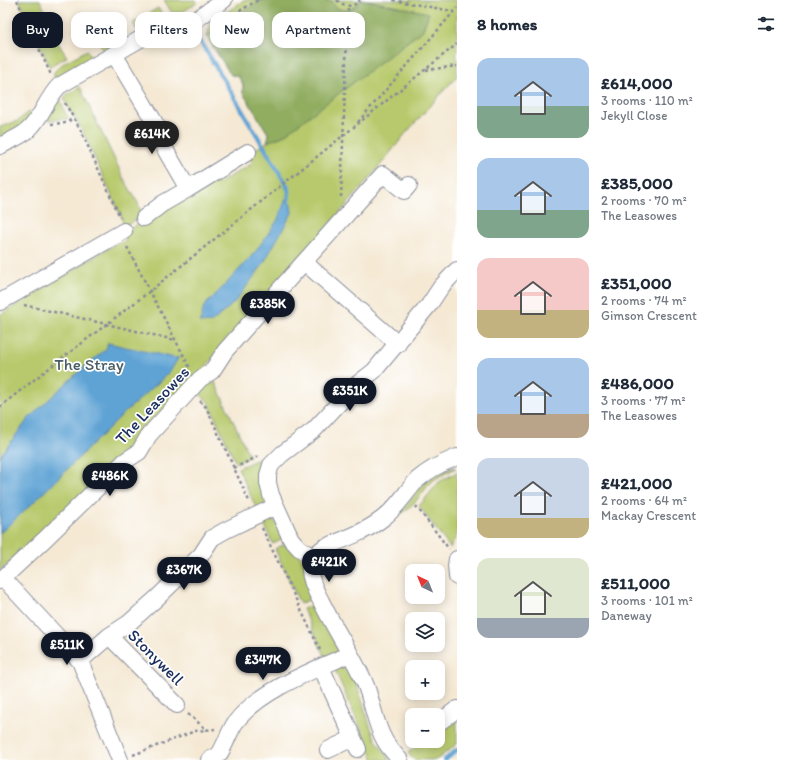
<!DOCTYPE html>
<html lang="en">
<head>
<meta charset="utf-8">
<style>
  body { margin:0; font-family:Itim,sans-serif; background:#f6f6f7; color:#1f2937; height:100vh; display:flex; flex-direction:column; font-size:15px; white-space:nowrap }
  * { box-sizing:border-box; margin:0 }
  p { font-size:13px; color:#747a83 }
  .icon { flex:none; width:22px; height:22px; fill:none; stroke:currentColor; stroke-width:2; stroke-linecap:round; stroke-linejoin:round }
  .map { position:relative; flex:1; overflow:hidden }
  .sheet { display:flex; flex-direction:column; background:#fff; width:340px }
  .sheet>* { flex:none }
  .guide { position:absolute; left:12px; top:12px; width:380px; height:36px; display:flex; gap:8px }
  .needle { width:26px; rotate:317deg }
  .buttons { position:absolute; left:405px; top:564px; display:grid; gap:8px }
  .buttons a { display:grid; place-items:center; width:40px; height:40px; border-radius:8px; background:#fff; box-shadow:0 2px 10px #0003; font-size:20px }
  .price { position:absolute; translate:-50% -34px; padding:0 9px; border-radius:14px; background:#111827; color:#fff; font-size:13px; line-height:26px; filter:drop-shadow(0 1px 2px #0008) }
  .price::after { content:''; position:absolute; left:50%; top:24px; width:12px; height:9px; margin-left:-6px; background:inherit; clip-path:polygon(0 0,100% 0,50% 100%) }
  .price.current { background:#222; color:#fff }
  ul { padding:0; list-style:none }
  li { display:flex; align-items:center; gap:12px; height:100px; padding:0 20px }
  li span { display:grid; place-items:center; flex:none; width:112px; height:80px; border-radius:12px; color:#555 }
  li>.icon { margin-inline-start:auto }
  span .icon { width:48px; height:48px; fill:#fffc; stroke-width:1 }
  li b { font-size:17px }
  h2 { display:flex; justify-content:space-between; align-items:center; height:48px; padding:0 20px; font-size:17px }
  .chip { padding:0 14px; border-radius:12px; background:#fff; box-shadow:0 2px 10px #0003; font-size:14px; line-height:36px }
  .chip.current { background:#111827; color:#fff }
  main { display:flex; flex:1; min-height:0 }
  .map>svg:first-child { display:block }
</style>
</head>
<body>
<main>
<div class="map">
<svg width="457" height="760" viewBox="0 0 457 760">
  <rect width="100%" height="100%" fill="#fff"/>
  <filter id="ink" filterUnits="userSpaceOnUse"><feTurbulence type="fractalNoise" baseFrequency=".025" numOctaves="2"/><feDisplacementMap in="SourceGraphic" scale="8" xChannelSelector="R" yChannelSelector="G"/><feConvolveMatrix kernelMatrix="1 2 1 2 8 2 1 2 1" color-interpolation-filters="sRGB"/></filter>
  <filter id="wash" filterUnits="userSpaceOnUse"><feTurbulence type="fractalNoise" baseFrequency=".012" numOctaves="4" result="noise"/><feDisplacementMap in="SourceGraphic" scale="16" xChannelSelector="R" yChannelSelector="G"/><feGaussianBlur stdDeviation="0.9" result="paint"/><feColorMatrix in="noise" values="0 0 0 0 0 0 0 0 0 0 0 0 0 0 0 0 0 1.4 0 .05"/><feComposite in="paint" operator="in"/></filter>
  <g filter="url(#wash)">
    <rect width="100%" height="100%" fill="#f5e9d4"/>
    <!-- green -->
    <path fill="#b7c96c" stroke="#697c65" d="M19,0H40L52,26L51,32L67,57L55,63L50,68Z
      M164,0H195L197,3L182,12L172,13Z
      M244,0H457V76L406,133L370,178L142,440L0,571V315L117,243H121L126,240L124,233L152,215L215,178L219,183L253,163L247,154L267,142L269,135L243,93V84L238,76L231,75L207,37L212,15L218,11L227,12Z
      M158,8L162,14V19L140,30L136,29L133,23Z
      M119,31L122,37L121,42L108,51L104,50L99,43Z
      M87,50L91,57L90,62L57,80L53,74C60,62 76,57 87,50Z
      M80,87L123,177L138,203L142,216L124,227L121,216L83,132L74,116L70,112L64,98L66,95Z
      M58,96C62,101 63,110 68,117L67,119H60L49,121L45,118Z
      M28,112L32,115L22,127L3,137L0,136V127L18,121Z
      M213,378L250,457L236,463L208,402L198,392Z
      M274,452L267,503L257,510L238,468Z
      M450,468H456L435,479L427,487L416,501L402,514L401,512L426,481Z
      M457,472V535L450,548L419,506L439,482Z
      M272,516L285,538L273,544L262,520Z
      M287,543L305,561L313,598L300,604L275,549Z
      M315,603L338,647L336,652L326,659L303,609Z
      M345,666C359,676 366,722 376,740C380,747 386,753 390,760H374L335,670Z
      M457,720V744L436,760H414L408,753L423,741H438V730L442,726L448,727Z"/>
    <!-- forest -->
    <path fill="#91ad60" stroke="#566e5f" d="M262,0H330C341,16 351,11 362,0H365L429,13L423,30L283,136L267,142L269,135L243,93V84L238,76L231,75L207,37L213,30Z"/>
    <!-- water -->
    <path fill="#5fa3d4" stroke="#3d6999" d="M286,199L291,204L292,213L262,266L234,303L212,322L200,323L204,306L225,285L256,251L277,221Z
      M108,343L175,358L179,357L171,370L159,382L124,413L32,504L0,533V456L29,418L76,374L106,349Z"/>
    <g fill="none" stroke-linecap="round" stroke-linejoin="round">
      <!-- stream -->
      <path stroke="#5fa3d4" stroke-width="4.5" d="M195,32L285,182L289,191L288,201
        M445,760L457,750"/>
    </g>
  </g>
  <g filter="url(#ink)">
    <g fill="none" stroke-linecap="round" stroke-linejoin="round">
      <defs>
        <path id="minor" d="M114,54L158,128L166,151L188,189L248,152
          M0,146C9,141 20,137 28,130C42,118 46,99 59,86L161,27L197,19L224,0
          M144,218L162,204L188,189
          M0,302L124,231
          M398,344L304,262L383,174L404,191L409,185
          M314,558L299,548L291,539L271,495L268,483V475L271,465L282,454L314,430L356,385L374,371L429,305L441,287L457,270
          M457,559L456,565L457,577
          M3,578L80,661L120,760
          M0,581L45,539L125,461L139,452L149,435L200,379L212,371L225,351L304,262
          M109,636L177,705
          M80,661L109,636L129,623L158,597L201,555L212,538L226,530L276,506
          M321,667L358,749
          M441,721L457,709
          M328,750L353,738
          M209,760L217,756L220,753C226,743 229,732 235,723C258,691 314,670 350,654
          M400,760C395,754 389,748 385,741C374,723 373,701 364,681C351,653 334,628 321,601C316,592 310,579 310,569C310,560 317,552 325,547C345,539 365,532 382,519C397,508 405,493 417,480C429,469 442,463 457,457"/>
      </defs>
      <!-- minor casing -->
      <use href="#minor" stroke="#888c99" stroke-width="18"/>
      <!-- path -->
      <path stroke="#888c99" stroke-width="2.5" stroke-dasharray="3 3" stroke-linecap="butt" d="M17,0L51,75
        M337,0C344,7 354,8 360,0
        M393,0L457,12
        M224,20L258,0
        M426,70L457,66
        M65,103L81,131L120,217
        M358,122L457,8
        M51,124L65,123L74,118
        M341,197L348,6
        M127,247L190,368
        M24,305L175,340
        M200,401L206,407L250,503
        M0,407C49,367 100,330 150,291L457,44
        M234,468L259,456
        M416,506L449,549
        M262,528L321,652
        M188,714L207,730
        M133,755L195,731L215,729"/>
      <!-- minor -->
      <use href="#minor" stroke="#fff" stroke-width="16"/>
    </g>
  </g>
  <g text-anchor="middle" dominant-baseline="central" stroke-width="3.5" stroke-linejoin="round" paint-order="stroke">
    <!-- park labels -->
    <g font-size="17" fill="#4a5d62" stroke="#fff">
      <text x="89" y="364">The Stray</text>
    </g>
    <!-- street labels -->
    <g font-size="17" fill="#1b2f5e" stroke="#fff">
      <text transform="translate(152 405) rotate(-47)">The Leasowes</text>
      <text transform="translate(156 657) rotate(45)">Stonywell</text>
    </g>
  </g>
</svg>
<div class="buttons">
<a><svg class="needle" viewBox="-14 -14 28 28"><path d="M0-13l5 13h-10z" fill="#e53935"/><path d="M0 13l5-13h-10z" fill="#747a83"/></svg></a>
<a><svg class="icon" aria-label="layers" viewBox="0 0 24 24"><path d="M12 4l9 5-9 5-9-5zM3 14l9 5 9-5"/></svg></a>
<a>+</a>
<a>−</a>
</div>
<b class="price current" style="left:152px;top:155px">£614K</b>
<b class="price" style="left:268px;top:325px">£385K</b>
<b class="price" style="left:350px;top:412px">£351K</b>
<b class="price" style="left:110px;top:497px">£486K</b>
<b class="price" style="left:329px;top:583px">£421K</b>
<b class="price" style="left:184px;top:591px">£367K</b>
<b class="price" style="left:67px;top:666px">£511K</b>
<b class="price" style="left:263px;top:681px">£347K</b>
<div class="guide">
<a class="chip current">Buy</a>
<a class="chip">Rent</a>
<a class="chip">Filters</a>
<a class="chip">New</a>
<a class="chip">Apartment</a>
</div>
</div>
<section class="sheet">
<h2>8 homes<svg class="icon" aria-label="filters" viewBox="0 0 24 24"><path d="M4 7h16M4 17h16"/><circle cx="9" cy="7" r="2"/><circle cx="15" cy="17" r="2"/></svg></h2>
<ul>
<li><span style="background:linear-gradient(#a9c7e8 60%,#7fa58c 0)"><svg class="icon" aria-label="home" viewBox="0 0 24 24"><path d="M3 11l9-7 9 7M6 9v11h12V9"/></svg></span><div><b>£614,000</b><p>3 rooms · 110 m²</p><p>Jekyll Close</p></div></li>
<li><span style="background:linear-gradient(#a9c7e8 65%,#7fa58c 0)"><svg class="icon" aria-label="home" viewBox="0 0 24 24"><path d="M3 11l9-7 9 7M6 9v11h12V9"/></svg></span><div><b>£385,000</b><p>2 rooms · 70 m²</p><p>The Leasowes</p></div></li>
<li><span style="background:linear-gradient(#f6c9c9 65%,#c2b280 0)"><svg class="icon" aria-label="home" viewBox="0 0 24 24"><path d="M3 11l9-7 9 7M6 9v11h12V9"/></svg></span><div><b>£351,000</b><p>2 rooms · 74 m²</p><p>Gimson Crescent</p></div></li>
<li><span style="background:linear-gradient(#a9c7e8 70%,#b9a48a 0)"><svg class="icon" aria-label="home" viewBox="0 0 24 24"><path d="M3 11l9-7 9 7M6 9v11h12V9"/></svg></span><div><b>£486,000</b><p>3 rooms · 77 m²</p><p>The Leasowes</p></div></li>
<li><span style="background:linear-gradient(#c9d6e8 75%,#c2b280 0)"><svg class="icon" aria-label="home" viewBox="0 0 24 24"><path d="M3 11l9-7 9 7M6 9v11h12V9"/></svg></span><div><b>£421,000</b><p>2 rooms · 64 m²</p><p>Mackay Crescent</p></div></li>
<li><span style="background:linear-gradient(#dfe7d0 75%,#9aa5b1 0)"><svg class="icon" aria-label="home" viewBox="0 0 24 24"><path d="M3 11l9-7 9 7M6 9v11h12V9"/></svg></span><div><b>£511,000</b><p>3 rooms · 101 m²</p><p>Daneway</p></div></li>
</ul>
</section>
</main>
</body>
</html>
